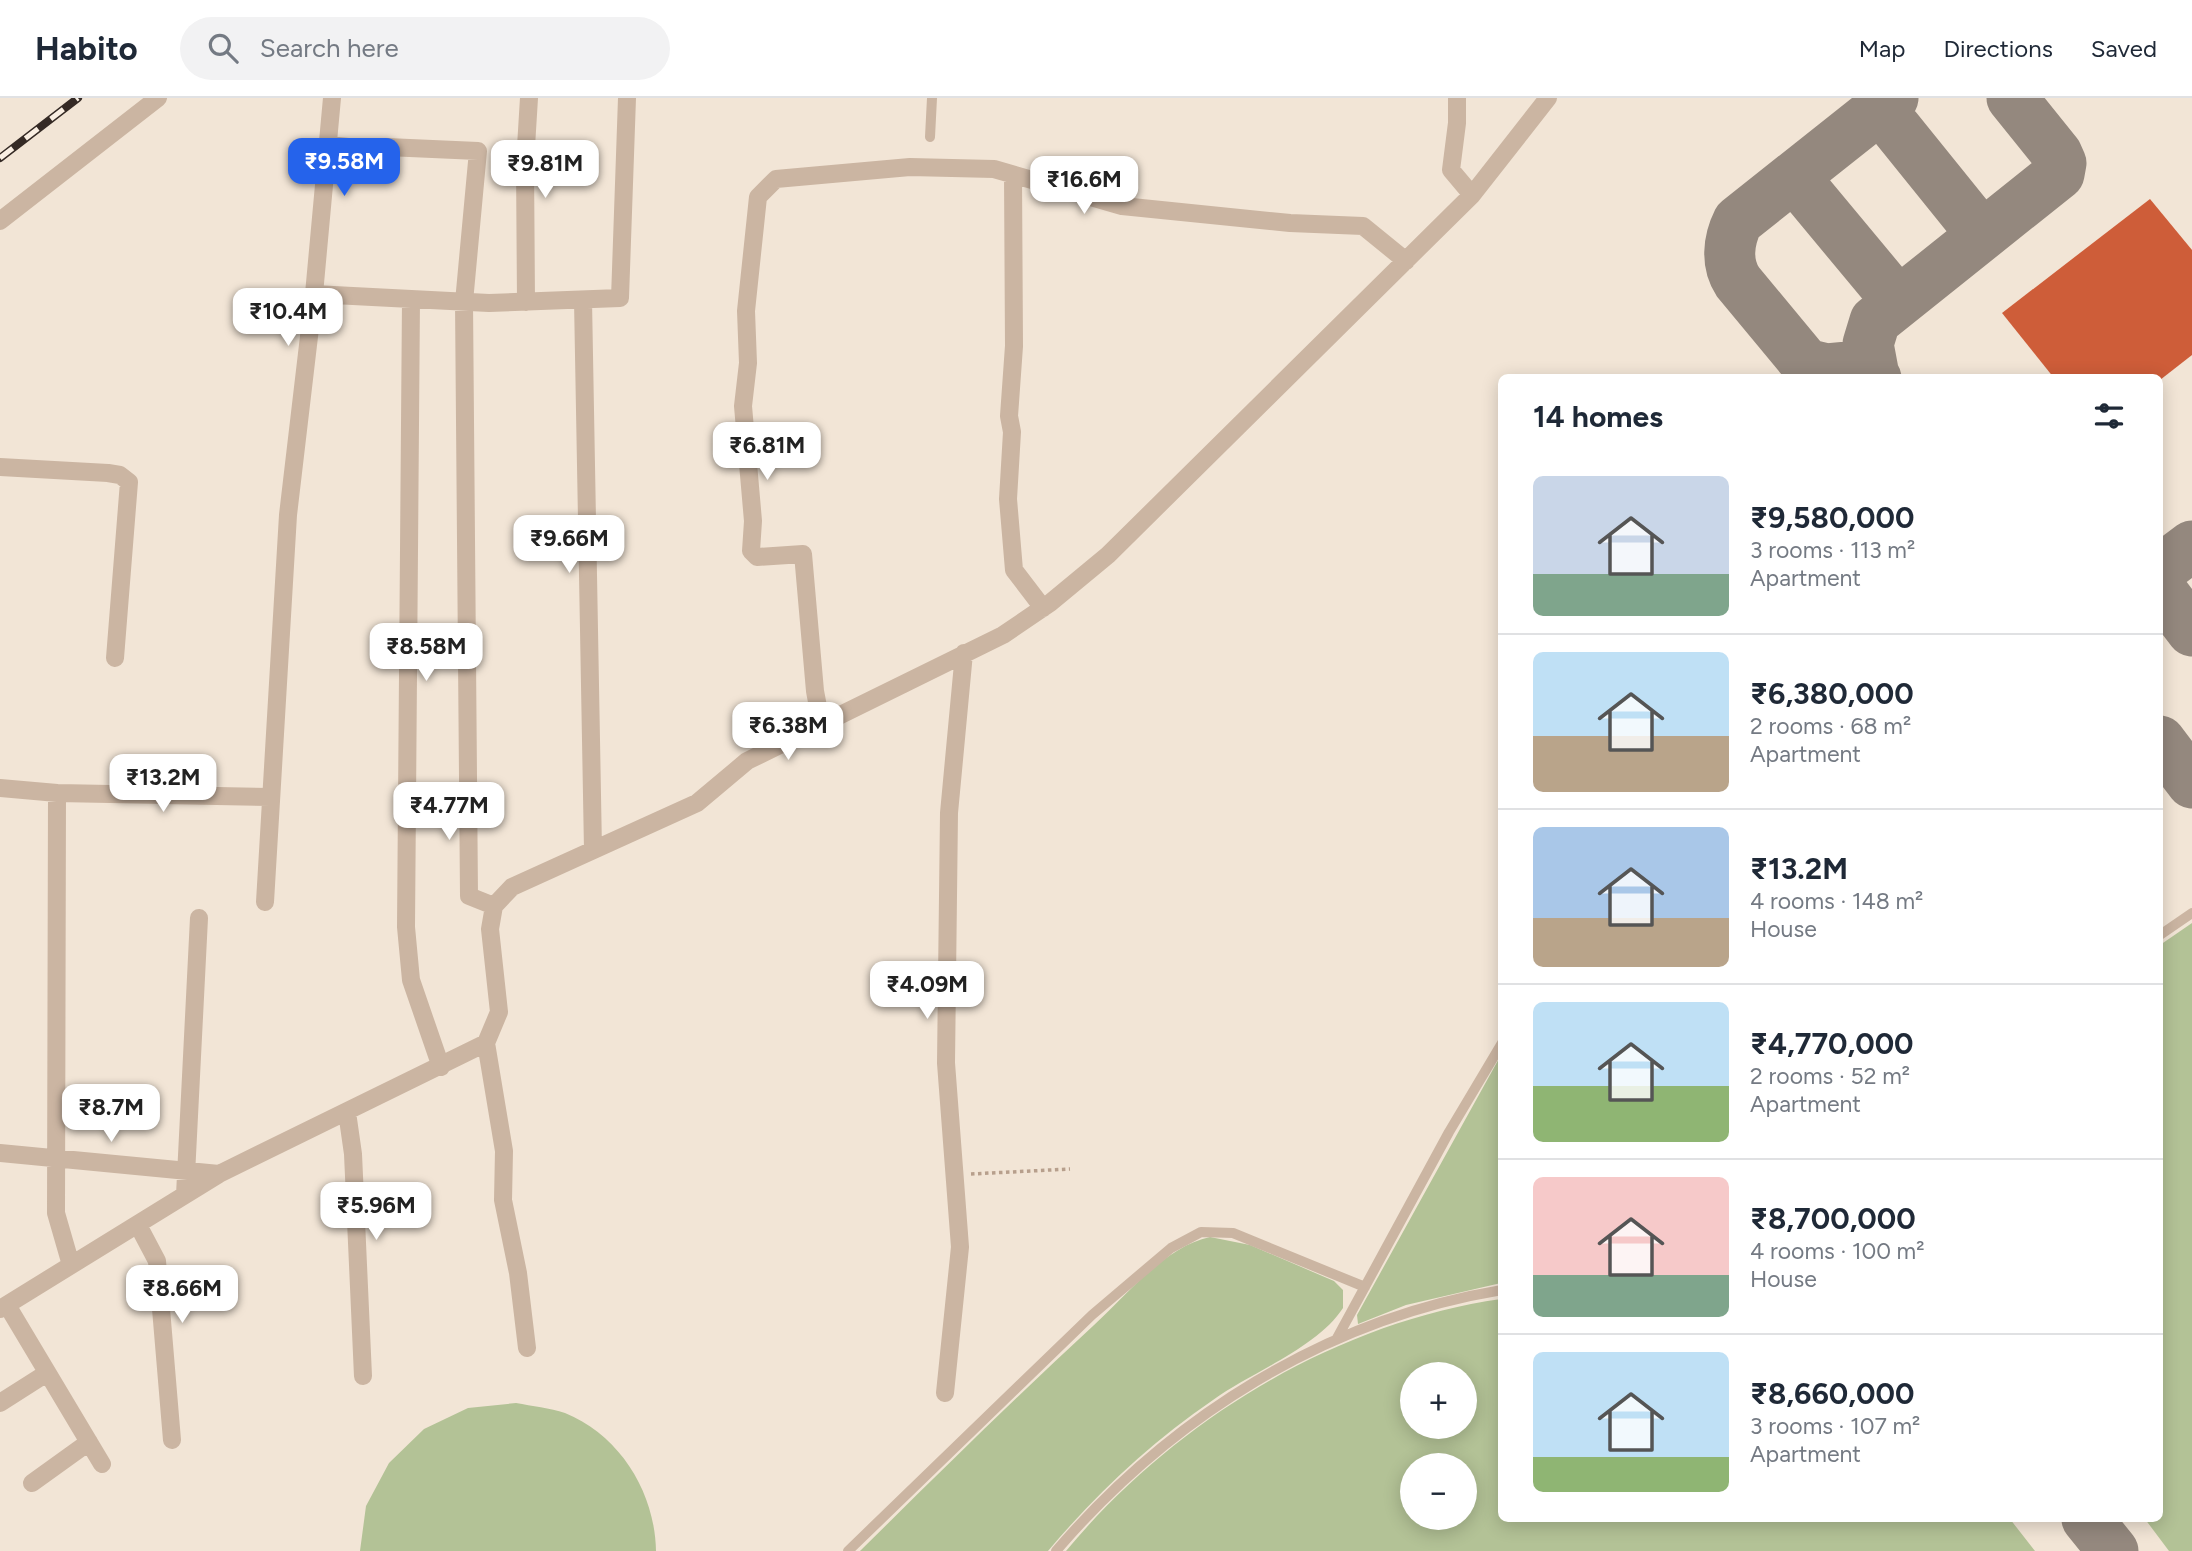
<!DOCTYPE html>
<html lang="en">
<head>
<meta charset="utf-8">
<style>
  body { margin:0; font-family:Figtree,sans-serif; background:#f2f2f3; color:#1f2937; height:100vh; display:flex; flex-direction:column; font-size:26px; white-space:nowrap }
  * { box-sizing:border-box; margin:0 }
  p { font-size:23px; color:#747a83 }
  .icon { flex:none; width:38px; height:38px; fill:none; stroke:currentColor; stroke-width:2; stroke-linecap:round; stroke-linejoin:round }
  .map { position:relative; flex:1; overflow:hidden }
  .panel { position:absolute; left:1498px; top:276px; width:665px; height:1148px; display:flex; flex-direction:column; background:#fff; border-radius:10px; box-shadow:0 4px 18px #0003 }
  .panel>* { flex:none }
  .tools { position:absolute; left:1400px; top:1264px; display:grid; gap:14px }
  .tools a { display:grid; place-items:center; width:77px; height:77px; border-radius:50%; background:#fff; box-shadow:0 4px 18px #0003; font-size:35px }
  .price { position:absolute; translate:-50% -60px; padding:0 16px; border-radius:14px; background:#fff; color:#222; font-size:23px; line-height:46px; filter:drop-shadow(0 2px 4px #0008) }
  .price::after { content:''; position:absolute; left:50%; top:42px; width:21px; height:16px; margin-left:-10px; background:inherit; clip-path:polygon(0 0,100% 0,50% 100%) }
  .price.active { background:#2563eb; color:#fff }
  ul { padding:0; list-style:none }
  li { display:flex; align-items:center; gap:21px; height:175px; padding:0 35px }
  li+li { border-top:2px solid #e0e1e3 }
  li span { display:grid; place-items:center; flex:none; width:196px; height:140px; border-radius:10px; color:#555 }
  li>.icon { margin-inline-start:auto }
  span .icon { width:84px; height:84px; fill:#fffc; stroke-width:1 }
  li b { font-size:30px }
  h2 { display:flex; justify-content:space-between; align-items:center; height:84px; padding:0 35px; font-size:30px }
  header { display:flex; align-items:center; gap:42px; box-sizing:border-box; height:98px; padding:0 35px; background:#fff; border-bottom:2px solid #e0e1e3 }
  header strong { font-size:33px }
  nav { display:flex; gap:38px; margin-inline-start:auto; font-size:24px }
  .search { width:490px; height:63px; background:#f2f2f3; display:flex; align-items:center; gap:18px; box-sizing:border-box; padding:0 24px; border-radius:38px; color:#747a83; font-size:26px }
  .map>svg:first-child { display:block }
</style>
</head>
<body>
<header>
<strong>Habito</strong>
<div class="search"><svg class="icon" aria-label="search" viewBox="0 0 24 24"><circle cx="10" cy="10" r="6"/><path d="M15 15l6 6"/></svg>Search here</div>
<nav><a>Map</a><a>Directions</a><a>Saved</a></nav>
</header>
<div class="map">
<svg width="2192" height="1453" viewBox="0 0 2192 1453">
  <rect width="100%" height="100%" fill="#f2e5d6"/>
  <!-- green -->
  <path fill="#b3c296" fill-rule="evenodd" d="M2192,825V1453H2169L2145,1421H2160V1036L2162,1033L2160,1029V847Z
    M1501,957V1185L1406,1207L1358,1226L1357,1217Z
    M1210,1139L1250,1147L1334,1183L1343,1192V1210C1317,1250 1252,1274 1213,1302C1150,1345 1097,1395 1048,1453H860C937,1377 1014,1301 1093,1228C1127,1197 1164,1149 1210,1139Z
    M1501,1201L1502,1421H2010L2035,1453H1066C1173,1324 1334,1225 1501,1201ZM1412,1276H1465V1328H1412ZM1412,1367H1465V1419H1412Z
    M516,1305C532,1308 550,1310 565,1315C621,1338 655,1395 656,1453H360L366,1408L389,1365L424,1331L468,1310Z"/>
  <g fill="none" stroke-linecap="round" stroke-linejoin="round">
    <!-- taxiway -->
    <path stroke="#94887e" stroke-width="51" d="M1896,30L1967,118
      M1810,98L1884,187
      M1874,278L1868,246L1875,223L2059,76L2061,65L2057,56L2012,0
      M1876,280L1859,268L1827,271L1806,266L1738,184C1726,166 1728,143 1738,123L1893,0
      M2160,472L2192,448
      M2160,491L2192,533
      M2160,643L2192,685
      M2087,1421L2113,1453"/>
  </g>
  <!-- building -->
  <path fill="#ce5d39" d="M2150,101L2192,152V257L2160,282L2054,280L2002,215Z"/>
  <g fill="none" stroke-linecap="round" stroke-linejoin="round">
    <!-- path -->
    <path stroke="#b79f8c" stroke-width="3.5" stroke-dasharray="3.5 3.5" stroke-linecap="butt" d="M971,1076L1070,1071"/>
    <!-- lane -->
    <path stroke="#cbb5a2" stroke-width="10" d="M930,39L932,0
      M2160,837L2192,815
      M1336,1242L1449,1034L1502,945
      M848,1453L1092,1217L1171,1150L1201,1134L1233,1135L1365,1189
      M1056,1453C1171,1319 1326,1221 1502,1192"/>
    <!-- street -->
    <path stroke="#cbb5a2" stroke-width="18" d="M1457,0V25L1451,72L1472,97
      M329,47L386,53L387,49L478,53L464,204L469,798L494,808
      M1013,77L1014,248L1009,318L1012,334L1008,401L1014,472L1043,510
      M0,123L158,0
      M314,196L332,0
      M411,201L406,829L411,882L441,969
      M583,202L593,752
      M526,204L525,65L529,0
      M0,369L108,375L120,377L129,384L115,560
      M821,625L815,593L803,456L757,459L751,453L753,423L743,308L748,265L746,213L758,99L776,81L910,69L994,71L1122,108L1290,125L1363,128L1406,163
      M0,690L57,695L56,1115L71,1167
      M57,695L270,699
      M265,804L288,417L314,196L489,205L620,200L627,0
      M486,945L504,1053L503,1102L518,1175L527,1250
      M347,1014L353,1056L363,1278
      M0,1055L219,1076
      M185,1097L199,820
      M138,1127L157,1163L172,1342
      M7,1207L102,1366
      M0,1211L219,1076L486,945L499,914L490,831L494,808L512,789L697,705L747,663L1003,537L1050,505L1108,457L1472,97L1548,0
      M945,1295L960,1149L946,965L949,715L964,555
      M0,1305L47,1275
      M32,1385L89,1344"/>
    <defs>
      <path id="rail" d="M0,60L78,0"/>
    </defs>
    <!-- rail casing -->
    <use href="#rail" stroke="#352a25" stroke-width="8"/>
    <!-- rail -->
    <use href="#rail" stroke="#faefe3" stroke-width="5" stroke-dasharray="16" stroke-linecap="butt"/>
  </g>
</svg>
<div class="tools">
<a>+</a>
<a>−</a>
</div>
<b class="price active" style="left:344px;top:100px">₹9.58M</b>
<b class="price" style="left:545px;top:102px">₹9.81M</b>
<b class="price" style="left:1084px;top:118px">₹16.6M</b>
<b class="price" style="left:288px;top:250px">₹10.4M</b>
<b class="price" style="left:767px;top:384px">₹6.81M</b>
<b class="price" style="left:569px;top:477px">₹9.66M</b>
<b class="price" style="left:426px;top:585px">₹8.58M</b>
<b class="price" style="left:788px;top:664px">₹6.38M</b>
<b class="price" style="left:163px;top:716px">₹13.2M</b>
<b class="price" style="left:449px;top:744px">₹4.77M</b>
<b class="price" style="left:927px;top:923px">₹4.09M</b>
<b class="price" style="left:111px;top:1046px">₹8.7M</b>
<b class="price" style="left:376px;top:1144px">₹5.96M</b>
<b class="price" style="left:182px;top:1227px">₹8.66M</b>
<section class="panel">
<h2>14 homes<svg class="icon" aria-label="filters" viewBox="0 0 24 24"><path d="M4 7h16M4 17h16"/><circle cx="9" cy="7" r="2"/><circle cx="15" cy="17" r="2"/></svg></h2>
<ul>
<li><span style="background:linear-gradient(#c9d6e8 70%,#7fa58c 0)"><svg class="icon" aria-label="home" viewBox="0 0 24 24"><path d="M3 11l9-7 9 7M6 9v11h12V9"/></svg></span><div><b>₹9,580,000</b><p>3 rooms · 113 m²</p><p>Apartment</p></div></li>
<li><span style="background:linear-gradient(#bfe0f5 60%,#b9a48a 0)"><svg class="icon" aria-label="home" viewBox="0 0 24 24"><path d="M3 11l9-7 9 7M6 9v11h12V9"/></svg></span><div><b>₹6,380,000</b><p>2 rooms · 68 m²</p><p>Apartment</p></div></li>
<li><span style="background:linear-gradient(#a9c7e8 65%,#b9a48a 0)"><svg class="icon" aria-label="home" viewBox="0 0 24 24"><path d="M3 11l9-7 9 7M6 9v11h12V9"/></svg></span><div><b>₹13.2M</b><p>4 rooms · 148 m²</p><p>House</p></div></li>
<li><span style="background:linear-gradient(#bfe0f5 60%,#8fb573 0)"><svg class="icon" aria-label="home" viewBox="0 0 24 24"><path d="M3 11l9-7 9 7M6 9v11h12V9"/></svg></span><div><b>₹4,770,000</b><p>2 rooms · 52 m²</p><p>Apartment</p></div></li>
<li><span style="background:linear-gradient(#f6c9c9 70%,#7fa58c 0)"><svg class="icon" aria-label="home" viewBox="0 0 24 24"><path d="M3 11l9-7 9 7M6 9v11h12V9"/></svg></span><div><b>₹8,700,000</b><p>4 rooms · 100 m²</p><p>House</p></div></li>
<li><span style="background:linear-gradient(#bfe0f5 75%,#8fb573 0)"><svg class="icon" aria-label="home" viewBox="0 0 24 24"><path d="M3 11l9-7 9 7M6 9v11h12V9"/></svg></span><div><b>₹8,660,000</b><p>3 rooms · 107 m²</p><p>Apartment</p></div></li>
</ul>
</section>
</div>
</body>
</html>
